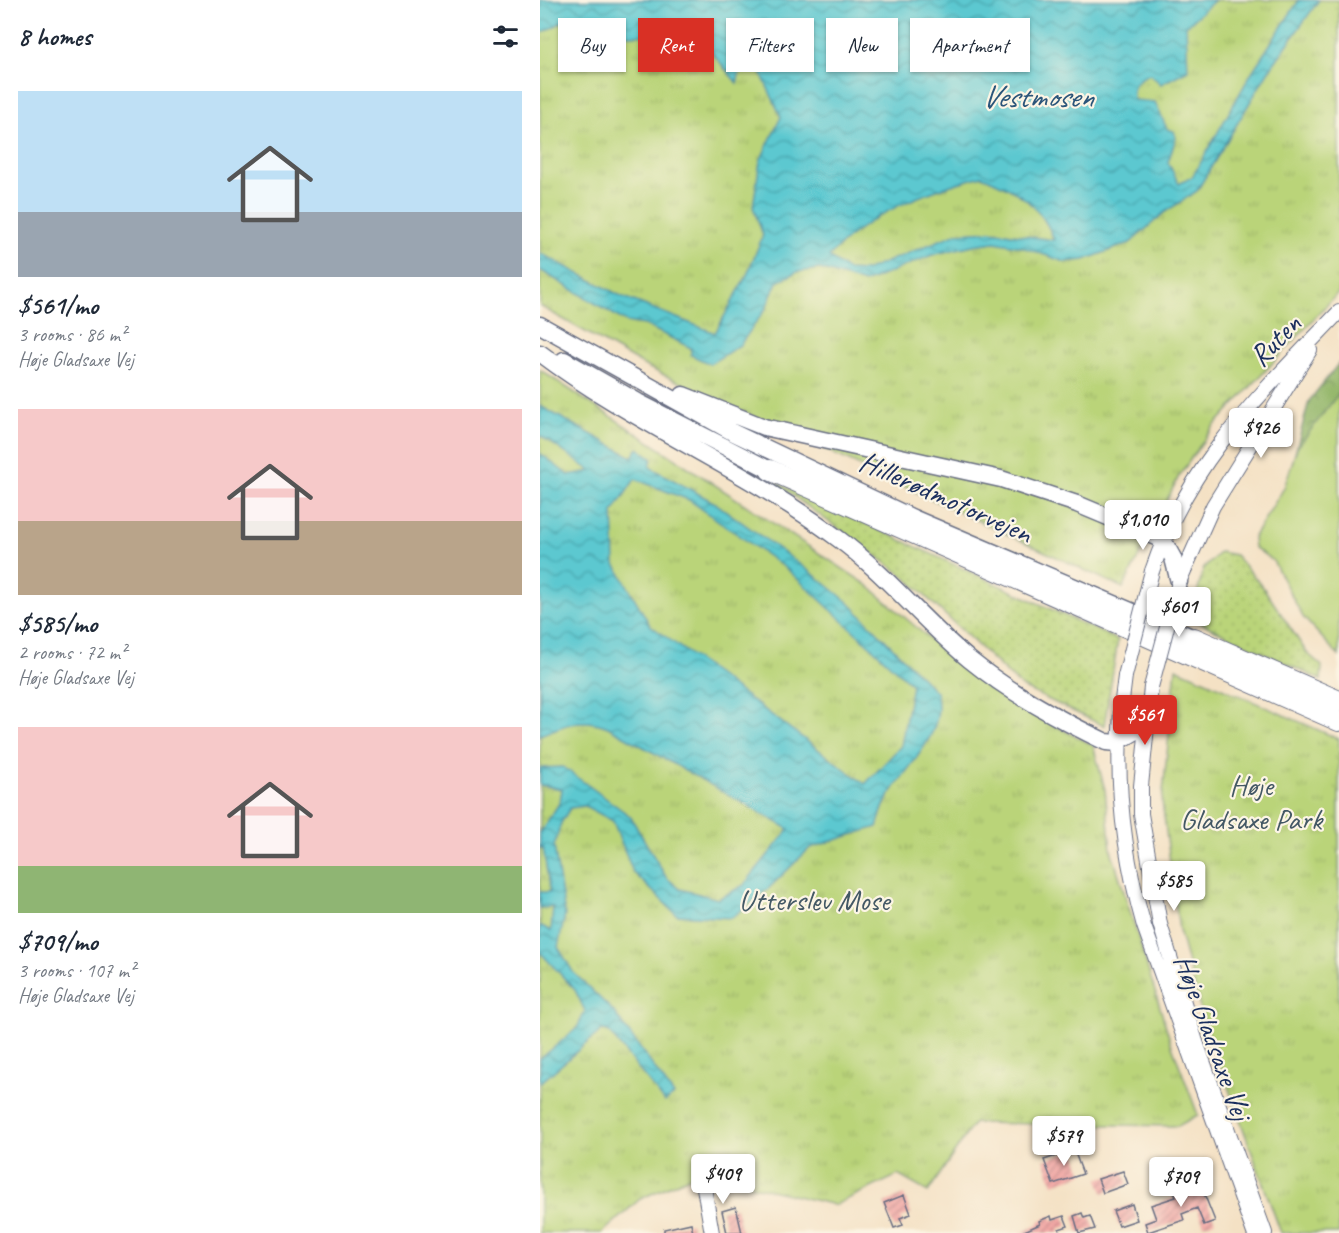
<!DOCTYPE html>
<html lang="en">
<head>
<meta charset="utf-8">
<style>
  body { margin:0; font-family:Caveat,sans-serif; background:#f2f2f3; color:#1f2937; height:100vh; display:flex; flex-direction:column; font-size:22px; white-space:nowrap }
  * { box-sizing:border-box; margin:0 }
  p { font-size:20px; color:#747a83 }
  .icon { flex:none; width:33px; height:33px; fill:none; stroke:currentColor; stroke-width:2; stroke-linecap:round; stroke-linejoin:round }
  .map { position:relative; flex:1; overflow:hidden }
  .sheet { display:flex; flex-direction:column; background:#fff; width:540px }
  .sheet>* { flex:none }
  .hud { position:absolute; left:18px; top:18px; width:570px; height:54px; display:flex; gap:12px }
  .price { position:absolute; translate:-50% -51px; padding:0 14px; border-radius:6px; background:#fff; color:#222; font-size:20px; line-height:39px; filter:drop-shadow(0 2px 3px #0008) }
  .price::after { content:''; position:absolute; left:50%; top:36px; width:18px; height:14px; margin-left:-9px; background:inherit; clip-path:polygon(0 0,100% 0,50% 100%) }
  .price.on { background:#d93025; color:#fff }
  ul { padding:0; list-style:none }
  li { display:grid; align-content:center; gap:12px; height:318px; padding:0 18px }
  li span { display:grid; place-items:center; height:186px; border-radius:0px; color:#555 }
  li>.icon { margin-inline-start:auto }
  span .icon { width:108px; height:108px; fill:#fffc; stroke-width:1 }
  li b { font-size:26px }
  h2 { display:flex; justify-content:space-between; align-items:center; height:72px; padding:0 18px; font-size:26px }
  .tag { padding:0 21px; border-radius:0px; background:#fff; box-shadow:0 2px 4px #0004; font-size:21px; line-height:54px }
  .tag.on { background:#d93025; color:#fff }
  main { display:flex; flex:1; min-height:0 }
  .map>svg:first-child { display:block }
</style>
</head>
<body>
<main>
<section class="sheet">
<h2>8 homes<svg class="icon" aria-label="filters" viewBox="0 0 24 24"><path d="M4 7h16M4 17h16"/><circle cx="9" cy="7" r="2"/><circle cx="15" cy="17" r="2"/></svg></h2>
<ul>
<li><span style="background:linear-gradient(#bfe0f5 65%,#9aa5b1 0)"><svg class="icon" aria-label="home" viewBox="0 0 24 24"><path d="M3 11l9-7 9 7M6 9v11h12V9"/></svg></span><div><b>$561/mo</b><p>3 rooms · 86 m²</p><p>Høje Gladsaxe Vej</p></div></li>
<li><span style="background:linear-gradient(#f6c9c9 60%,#b9a48a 0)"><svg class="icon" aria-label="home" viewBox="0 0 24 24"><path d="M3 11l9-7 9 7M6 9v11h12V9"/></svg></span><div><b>$585/mo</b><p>2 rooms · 72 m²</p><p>Høje Gladsaxe Vej</p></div></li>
<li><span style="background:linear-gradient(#f6c9c9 75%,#8fb573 0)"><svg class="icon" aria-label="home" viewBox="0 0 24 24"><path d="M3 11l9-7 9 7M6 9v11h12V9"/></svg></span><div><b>$709/mo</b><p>3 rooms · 107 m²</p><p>Høje Gladsaxe Vej</p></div></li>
</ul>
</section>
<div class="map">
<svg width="799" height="1233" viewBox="0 0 799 1233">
  <defs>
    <pattern id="grass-dots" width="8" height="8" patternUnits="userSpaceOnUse" patternTransform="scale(1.5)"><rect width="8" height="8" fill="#bad479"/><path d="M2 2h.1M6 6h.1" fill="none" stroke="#9fb66b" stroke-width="1.8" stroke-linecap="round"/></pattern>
    <pattern id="forest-crowns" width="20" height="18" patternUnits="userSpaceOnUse" patternTransform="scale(1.5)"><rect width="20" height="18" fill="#93b669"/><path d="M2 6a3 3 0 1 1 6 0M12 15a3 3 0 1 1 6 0" fill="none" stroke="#77945a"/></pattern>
    <pattern id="park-tufts" width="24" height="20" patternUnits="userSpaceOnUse" patternTransform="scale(1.5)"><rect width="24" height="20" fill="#bad479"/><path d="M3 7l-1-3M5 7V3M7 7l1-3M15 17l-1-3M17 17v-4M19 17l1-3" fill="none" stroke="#9fb66b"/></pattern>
    <pattern id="water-waves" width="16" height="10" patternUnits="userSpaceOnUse" patternTransform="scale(1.5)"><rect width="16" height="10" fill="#5bc8d0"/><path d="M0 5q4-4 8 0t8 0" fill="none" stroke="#4aa3ac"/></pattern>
    <pattern id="building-hatch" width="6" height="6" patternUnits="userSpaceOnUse" patternTransform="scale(1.5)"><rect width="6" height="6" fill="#f1a4a2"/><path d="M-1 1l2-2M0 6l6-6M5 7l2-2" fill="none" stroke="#c28687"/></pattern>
  </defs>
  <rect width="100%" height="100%" fill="#fcf5e5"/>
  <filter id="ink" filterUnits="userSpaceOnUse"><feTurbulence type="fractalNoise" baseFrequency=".0167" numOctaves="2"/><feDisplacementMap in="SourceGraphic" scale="12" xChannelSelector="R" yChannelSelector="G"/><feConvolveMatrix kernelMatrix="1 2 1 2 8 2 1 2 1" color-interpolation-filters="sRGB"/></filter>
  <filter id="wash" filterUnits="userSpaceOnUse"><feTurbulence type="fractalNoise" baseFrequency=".008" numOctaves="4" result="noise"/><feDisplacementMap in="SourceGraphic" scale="24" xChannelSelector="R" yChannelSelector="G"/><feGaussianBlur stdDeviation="1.35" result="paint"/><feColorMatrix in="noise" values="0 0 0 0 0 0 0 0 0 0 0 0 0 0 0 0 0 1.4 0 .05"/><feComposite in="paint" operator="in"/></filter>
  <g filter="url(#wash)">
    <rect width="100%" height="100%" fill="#f4e1c4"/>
    <!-- grass -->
    <path fill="url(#grass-dots)" stroke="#6a826c" stroke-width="1.5" d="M231,480L578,640L564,726L482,687L364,576Z
      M680,552L695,555L723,587L767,653L782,666L781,680L650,618L664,568Z"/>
    <!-- forest -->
    <path fill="url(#forest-crowns)" stroke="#577264" stroke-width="1.5" d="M799,363V400L743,498L769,401Z"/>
    <!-- park -->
    <path fill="url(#park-tufts)" stroke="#6a826c" stroke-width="1.5" d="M0,0H799V292L673,427L639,476L583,588L107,367L0,306Z
      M0,370L326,584L447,688L490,713L553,745L565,790L571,850L631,1043L658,1115L638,1126L434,1123L388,1192L358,1175L295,1205L158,1173L100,1199L62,1233H0Z
      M636,668L799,739V1233H741L662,1015L639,930L622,801Z"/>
    <!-- pitch -->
    <path fill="#bad479" stroke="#6a826c" stroke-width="1.5" d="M799,393V656L763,617L733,561L714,547L713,538L744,488L757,448Z"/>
    <!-- water -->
    <path fill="url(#water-waves)" stroke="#3b7c97" stroke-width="1.5" fill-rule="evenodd" d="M0,0H675L646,26L648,70L621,84L610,74C598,78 589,87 594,100L615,102L627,129L634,131L636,138L628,162L639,184L652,177L657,169L712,72L759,0H779L728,72L657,191L625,212L590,243L544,260L525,262L482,247L455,242L433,245L392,255L324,283L280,269L257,272L237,282L225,310L200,345L170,364L151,355V348L105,325L86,322L0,270V253L81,296L175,333L207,275L223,235L213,207L220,161L241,117L217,64L202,63L197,83L169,49L125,34L86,35L75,20L55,29L22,22L0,34ZM442,176C475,190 501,203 514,240L451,231L417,233L325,271L307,270L289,257C327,213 387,191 442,176Z
      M0,406L92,457L98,448L112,458L110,467L175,503L272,573L308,602L396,692C408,734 365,766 347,800C342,808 340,818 337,827L270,848L227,890L191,918L137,915L93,872L73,821L45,806L30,808L21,823L14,846L25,915L18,947L33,972L73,1011L134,1095L125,1102L68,1031L62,1030L0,1083V1059L37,1028L45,1011L35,990L0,952V925L11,931L13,907L0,908V892H10L3,847L0,848V833L20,802L22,789L0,785V768L23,767L90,816L126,877L140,889L178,899L204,885L249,829L68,727C40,716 27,725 0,735V453L28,475L51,471L0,435ZM95,479L149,500L248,570L372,685L361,746L325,784L110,625L75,564L73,512Z"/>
    <g id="blocks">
      <!-- building -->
      <path fill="url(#building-hatch)" d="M534,1150L543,1174L513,1184L504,1160Z
        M583,1171L588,1184L563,1193L558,1179Z
        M659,1181L675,1221L664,1225L657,1208L642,1214L644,1220L608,1232L605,1223L616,1219L611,1205L636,1197L634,1192Z
        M364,1195L371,1214L360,1218L363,1225L354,1228L344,1203Z
        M592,1204L597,1220L579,1226L573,1211Z
        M196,1207L202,1233H187L182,1211Z
        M542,1213L544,1218L550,1216L555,1229L539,1233L534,1216Z
        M511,1216L512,1220L524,1216L528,1226L519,1229L520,1233H480L500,1224L499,1221Z
        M151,1223L153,1233H124V1229Z"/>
    </g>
  </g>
  <g filter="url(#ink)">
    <use href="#blocks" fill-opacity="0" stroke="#676d82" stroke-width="1.5"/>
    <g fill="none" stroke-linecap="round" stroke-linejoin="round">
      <defs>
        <path id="minor" d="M612,571C650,459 720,395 799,312
          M639,582L673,506L770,350
          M585,676C573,761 580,843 604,926L714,1233
          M611,687L601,786V814L620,924L656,1042L725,1233
          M578,743L597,732L606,721
          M163,1182L172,1233"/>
        <path id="major" d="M0,325L194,433L373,518L654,638
          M0,353C94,424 206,469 300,540C347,575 385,623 430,660C472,694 518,719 566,742L578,743
          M24,360L98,402L230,470
          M143,395L224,427L461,479L537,504L623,540L633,558L639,582"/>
        <path id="highway" d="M230,470L799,721
          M654,638L799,701"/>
      </defs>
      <!-- minor casing -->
      <use href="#minor" stroke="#676d82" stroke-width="16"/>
      <!-- major casing -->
      <use href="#major" stroke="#676d82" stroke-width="19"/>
      <!-- highway casing -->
      <use href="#highway" stroke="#676d82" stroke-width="22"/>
      <!-- minor -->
      <use href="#minor" stroke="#fff" stroke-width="14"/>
      <!-- major -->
      <use href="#major" stroke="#fff" stroke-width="16"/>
      <!-- highway -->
      <use href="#highway" stroke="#fff" stroke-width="20"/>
      <defs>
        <path id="minor-bridge" d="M585,676L612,571
          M611,687L639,582"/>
      </defs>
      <!-- minor-bridge casing -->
      <use href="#minor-bridge" stroke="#676d82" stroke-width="16" stroke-linecap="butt"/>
      <!-- minor-bridge -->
      <use href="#minor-bridge" stroke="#fff" stroke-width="14"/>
    </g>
  </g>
  <g text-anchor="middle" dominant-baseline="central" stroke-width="4.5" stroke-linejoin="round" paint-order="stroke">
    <!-- street labels -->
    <g font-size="30" fill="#1b2f5e" stroke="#fcf5e5">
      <text transform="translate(735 340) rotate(-46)">Ruten</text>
      <text transform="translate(406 497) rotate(24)">Hillerødmotorvejen</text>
      <text transform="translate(673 1037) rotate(70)">Høje Gladsaxe Vej</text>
    </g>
    <!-- park labels -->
    <g font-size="30" fill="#435865" stroke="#fcf5e5">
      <text x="711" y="785">Høje<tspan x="711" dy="34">Gladsaxe Park</tspan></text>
      <text x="274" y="900">Utterslev Mose</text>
    </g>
    <!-- water labels -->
    <g font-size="32" font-style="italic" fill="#2b557a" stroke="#fcf5e5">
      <text x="497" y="96">Vestmosen</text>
    </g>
  </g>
</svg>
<b class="price" style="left:721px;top:459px">$926</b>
<b class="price" style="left:603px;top:551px">$1,010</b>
<b class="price" style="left:639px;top:638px">$601</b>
<b class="price on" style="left:605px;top:746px">$561</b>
<b class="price" style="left:634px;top:912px">$585</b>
<b class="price" style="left:524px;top:1167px">$579</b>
<b class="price" style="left:183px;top:1205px">$409</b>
<b class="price" style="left:641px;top:1208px">$709</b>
<div class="hud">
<a class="tag">Buy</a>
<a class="tag on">Rent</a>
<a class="tag">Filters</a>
<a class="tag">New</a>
<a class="tag">Apartment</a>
</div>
</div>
</main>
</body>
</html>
